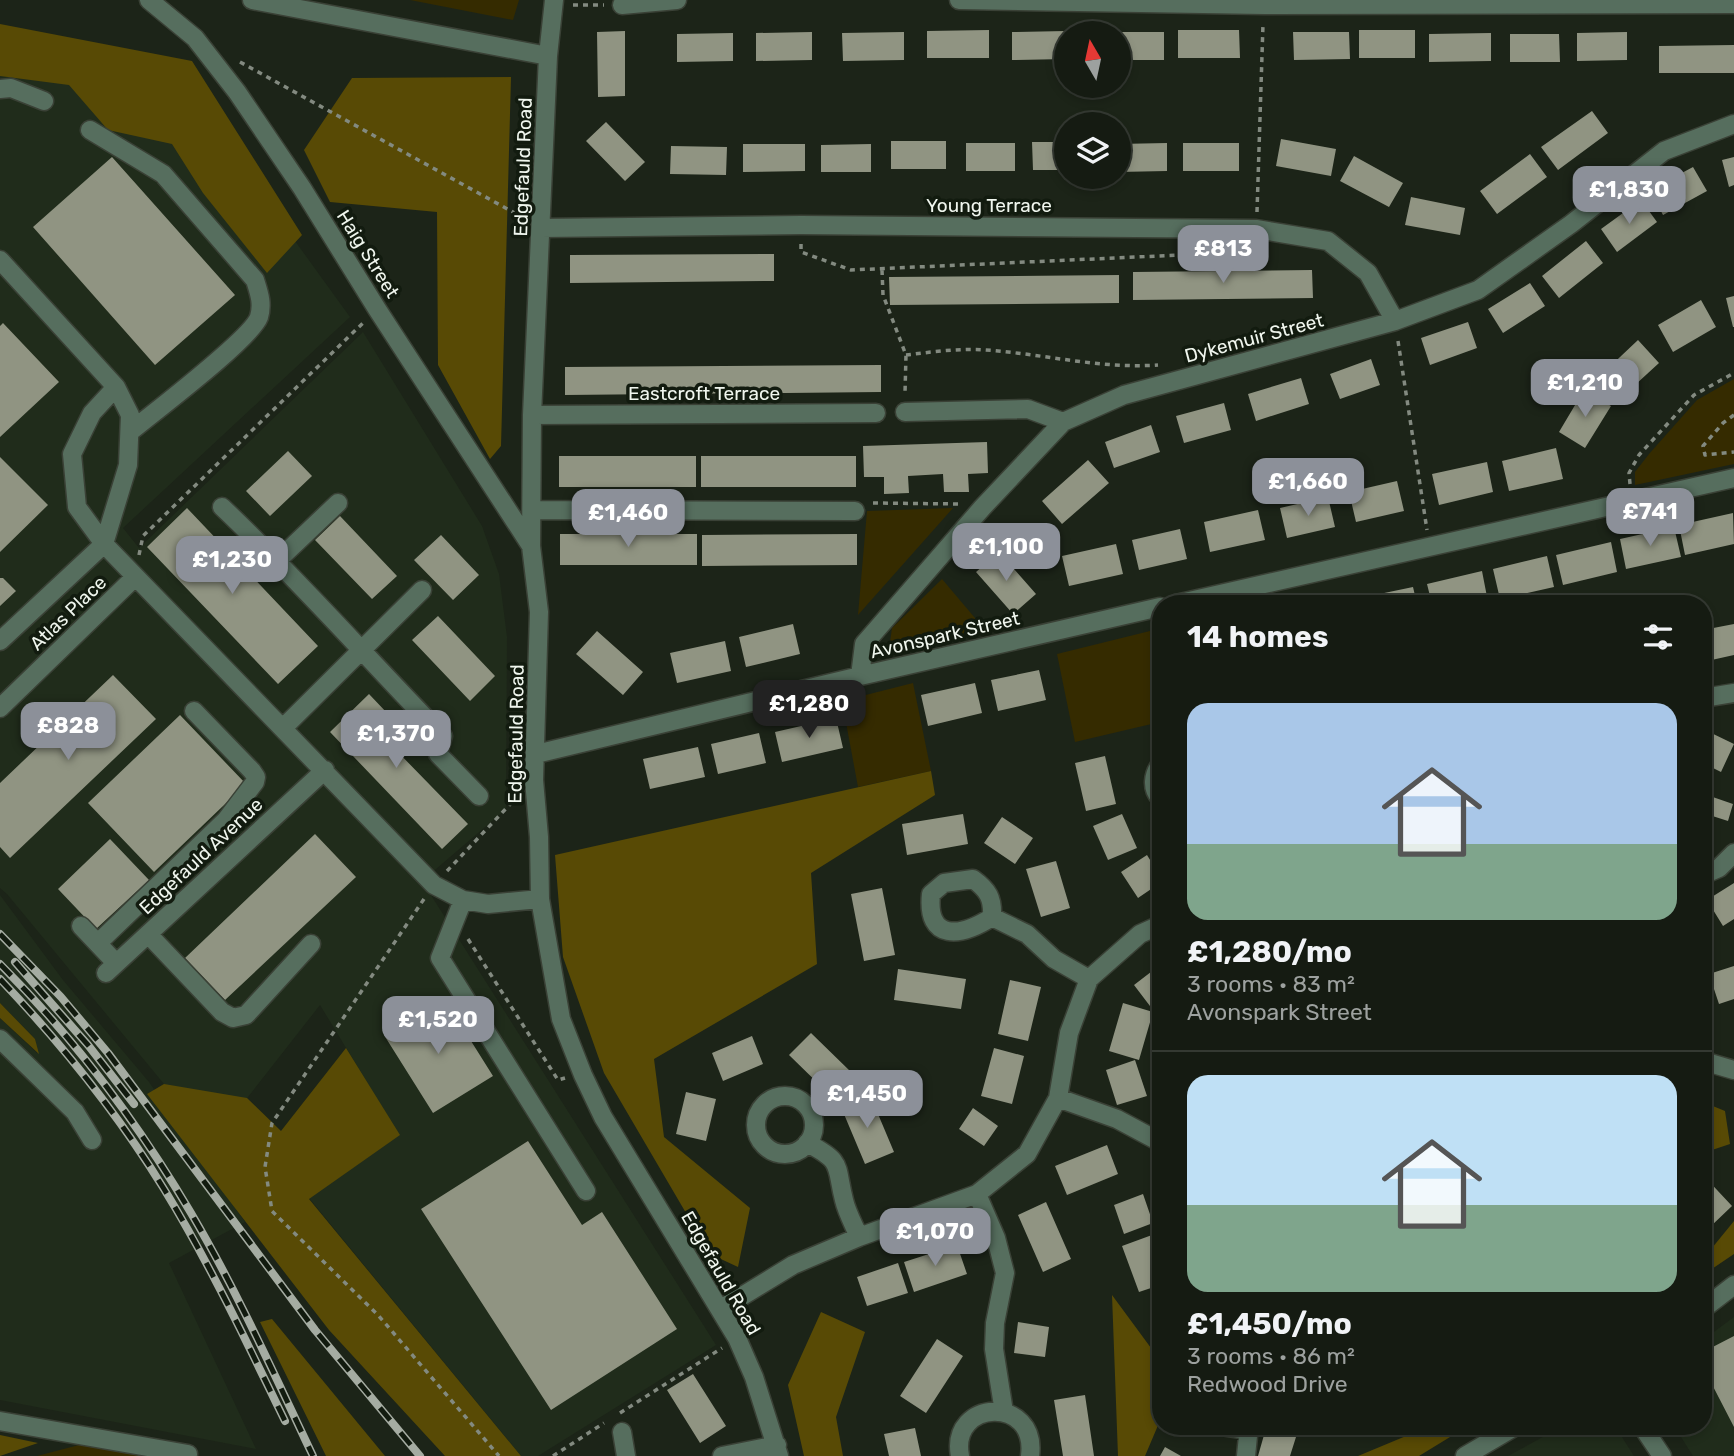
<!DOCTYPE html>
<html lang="en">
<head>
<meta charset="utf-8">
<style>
  body { margin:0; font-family:Rubik,sans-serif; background:#1e241b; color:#f1f3f6; height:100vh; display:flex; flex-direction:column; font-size:26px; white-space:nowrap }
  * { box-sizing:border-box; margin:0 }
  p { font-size:23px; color:#9da19f }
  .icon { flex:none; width:38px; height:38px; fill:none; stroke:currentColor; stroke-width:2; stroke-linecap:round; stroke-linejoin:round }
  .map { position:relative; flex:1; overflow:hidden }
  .panel { position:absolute; left:1152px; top:595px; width:560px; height:840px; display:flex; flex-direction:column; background:#151b12; border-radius:28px; box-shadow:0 4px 10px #0003,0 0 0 2px #343932 }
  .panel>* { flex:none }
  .needle { width:46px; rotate:351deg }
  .buttons { position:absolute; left:1054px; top:21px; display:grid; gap:14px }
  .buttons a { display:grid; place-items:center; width:77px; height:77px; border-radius:50%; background:#151b12; box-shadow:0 4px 10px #0003,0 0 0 2px #343932; font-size:35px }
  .price { position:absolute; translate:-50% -60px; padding:0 16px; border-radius:14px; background:#8c9099; color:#fff; font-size:23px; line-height:46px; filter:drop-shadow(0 2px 4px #0008) }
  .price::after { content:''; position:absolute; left:50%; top:42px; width:21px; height:16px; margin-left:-10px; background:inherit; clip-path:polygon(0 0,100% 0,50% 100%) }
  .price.selected { background:#222; color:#fff }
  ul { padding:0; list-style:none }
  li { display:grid; align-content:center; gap:14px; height:371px; padding:0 35px }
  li+li { border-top:2px solid #343932 }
  li span { display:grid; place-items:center; height:217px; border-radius:21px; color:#555 }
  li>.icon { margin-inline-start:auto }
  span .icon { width:126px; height:126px; fill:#fffc; stroke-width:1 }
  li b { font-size:30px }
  h2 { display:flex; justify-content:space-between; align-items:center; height:84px; padding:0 35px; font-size:30px }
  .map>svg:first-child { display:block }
</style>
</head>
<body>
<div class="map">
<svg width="1734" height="1456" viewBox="0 0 1734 1456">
  <rect width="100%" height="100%" fill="#1c2418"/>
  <!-- built -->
  <path fill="#202c1b" d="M0,50L188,93L350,317L123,528L139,548L363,332L482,526L499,574L507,637L506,809L422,881L716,1345L538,1456H521L309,1198L399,1135L320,1005L219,1134L164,1084L7,894L0,888Z
    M0,895L63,980L149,1082L245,1222L169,1263L256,1449L0,1400V1018L37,1053L35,1039L0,1003Z
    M1734,1317V1456H1693L1674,1426H1703V1340Z
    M1563,1426H1615L1634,1456H1508Z"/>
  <!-- green -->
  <path fill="#352b00" d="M410,0H519L513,20Z
    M1734,379V464L1635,485V472L1649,454L1697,400Z
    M953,508L858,615L867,511Z
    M942,579L986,631L901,649L890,642L892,628Z
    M1154,630L1160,664V722L1075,742L1057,654Z
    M913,683L931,771L858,787L842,701Z
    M79,1445L155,1456H37Z"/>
  <!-- forest -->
  <path fill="#584a05" d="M0,24L192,61L302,235L267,273L203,193L172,144L108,130L69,85L0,76Z
    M511,77L501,446L490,459L438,365L437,212L330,202L304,150L352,78Z
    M931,771L935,795L811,873L817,964L654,1059L664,1137L750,1208L738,1267L710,1254L604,1073L563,957L555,855Z
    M0,1003L35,1039L39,1054L0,1018Z
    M346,1048L400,1135L309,1199L521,1456H445L329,1330L147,1094L164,1084L247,1098L281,1131Z
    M1703,1102L1725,1111L1730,1144L1703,1153Z
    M1734,1221V1254L1703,1275V1259Z
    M1112,1295L1151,1348L1159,1423L1145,1456H1118Z
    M821,1312L865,1332L836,1417L843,1456H804L788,1385Z
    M272,1319L385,1456H326L260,1322Z
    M1430,1426H1468L1419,1456H1358Z
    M0,1435L38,1443L0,1456Z"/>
  <!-- building -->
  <path fill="#909482" d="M989,30V58H927V31Z
    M1178,30H1239L1240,58H1178Z
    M1359,30H1415V58H1359Z
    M625,31V96L598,97L597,32Z
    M1066,31V59L1012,60V32Z
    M812,32V60L756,61V33Z
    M904,32V60L843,61L842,33Z
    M1118,32H1164V60H1118Z
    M1293,32H1349L1350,59L1294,60Z
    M1627,32V60L1577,61V33Z
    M733,33V61L677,62V34Z
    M1491,33V61L1429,62V34Z
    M1510,34H1559L1560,62H1510Z
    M1734,45V73H1659V46Z
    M1592,111L1608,133L1558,170L1541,147Z
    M606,122L645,162L625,181L586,141Z
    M1281,139L1336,149L1331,176L1276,166Z
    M891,141H946V169H891Z
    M1032,142H1066V170H1033Z
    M966,143H1015V171H966Z
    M1167,143V171L1118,172V144Z
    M1183,143H1239V171H1183Z
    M743,144H805V171L743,172Z
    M871,144V172H821V145Z
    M671,146L727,147L726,175L670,174Z
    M1530,154L1547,177L1497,214L1480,191Z
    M1354,156L1403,183L1389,207L1340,181Z
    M112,157L235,295L155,365L33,227Z
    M1734,157V185L1729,187L1722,160Z
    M1693,167L1707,191L1663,215L1650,190Z
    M1411,197L1465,208L1460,235L1405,225Z
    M1641,200L1657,222L1617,252L1601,229Z
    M1586,241L1603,263L1559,298L1542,276Z
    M774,254V281L570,283V255Z
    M1312,270L1313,298L1133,300V272Z
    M1119,275V303L890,305L889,277Z
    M1530,283L1545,306L1503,333L1488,309Z
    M1734,296V327H1733L1726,298Z
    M1701,300L1716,327L1673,352L1658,325Z
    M1468,322L1477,348L1430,365L1421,338Z
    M3,323L59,382L0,437V326Z
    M1638,340L1659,363L1623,396L1602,374Z
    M1371,359L1380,385L1340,399L1330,374Z
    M881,365V392L565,395V367Z
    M1301,378L1309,404L1256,421L1248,394Z
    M1584,390L1611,406L1585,448L1559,432Z
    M1224,403L1231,430L1184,443L1176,416Z
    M1151,425L1160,452L1114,468L1105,442Z
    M987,442L988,473L968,474L969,492H944L943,474L908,476L909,493L884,494V477H864L863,446Z
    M1556,448L1563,479L1509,491L1502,461Z
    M288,451L312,476L270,516L246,491Z
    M559,456H696V487H559Z
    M701,456H856V487H701Z
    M0,457L48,505L0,552Z
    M1088,460L1109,483L1062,524L1042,501Z
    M1487,462L1493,492L1439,505L1432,474Z
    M1397,481L1404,511L1356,522L1349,492Z
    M1328,497L1335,527L1287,538L1280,508Z
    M187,508L318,646L278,684L147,547Z
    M1258,510L1265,540L1210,552L1204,522Z
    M1733,513L1734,544L1685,555L1679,525Z
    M340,516L397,576L372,599L315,540Z
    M1674,527L1681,557L1626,569L1620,539Z
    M1180,529L1187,559L1139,570L1132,540Z
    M560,534H697V565H560Z
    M857,534V565L702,566V535Z
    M441,535L479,575L453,600L414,560Z
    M1611,542L1617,572L1563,585L1556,555Z
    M1116,544L1123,574L1069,586L1062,556Z
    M999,552L1036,594L1013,614L976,572Z
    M1547,556L1554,587L1500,599L1493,569Z
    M1482,571L1488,602L1479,604H1432L1427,584Z
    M0,578H3L16,591L0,606Z
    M1413,587L1417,604H1367L1365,597Z
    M438,616L495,676L470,701L412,640Z
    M793,624L800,654L746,667L739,637Z
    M1734,624V655L1707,661L1703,630Z
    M597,631L643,672L623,695L576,654Z
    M725,641L731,671L677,683L670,653Z
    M1039,670L1046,700L998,711L991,680Z
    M113,675L156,719L10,858L0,847V783Z
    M975,683L982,713L928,726L921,695Z
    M369,694L406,733L392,746L468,824L442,849L330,732Z
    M180,715L246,784L154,872L88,803Z
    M836,718L843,748L782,762L775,732Z
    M1703,729L1734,744L1721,772L1703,763Z
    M759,733L766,763L718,774L711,744Z
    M698,747L705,777L650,789L643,759Z
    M1105,756L1116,804L1086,811L1075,763Z
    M1704,794L1733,804L1728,821L1703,813Z
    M963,814L968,844L907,855L902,824Z
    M1122,814L1137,848L1108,860L1093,826Z
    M1002,817L1033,838L1015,864L984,843Z
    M315,834L356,877L225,1000L185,958Z
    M110,839L149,880L96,929L58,889Z
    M1147,855L1160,876V883L1138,898L1121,872Z
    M1056,861L1070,908L1041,917L1026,869Z
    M1734,883V919L1723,926L1707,900Z
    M882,888L895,955L864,961L851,894Z
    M1160,965V1004L1153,1010L1134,985Z
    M1734,966V999L1719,1004L1709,974Z
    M898,969L966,979L961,1009L894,1000Z
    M1010,980L1041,987L1028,1041L998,1034Z
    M444,998L493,1076L433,1113L384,1035Z
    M1123,1003L1153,1012L1139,1060L1109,1051Z
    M811,1033L851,1072L829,1094L789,1055Z
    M752,1036L763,1064L723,1081L712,1053Z
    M994,1048L1024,1056L1012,1104L981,1096Z
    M1135,1060L1147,1096L1117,1105L1106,1070Z
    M686,1092L716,1099L706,1141L676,1134Z
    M870,1095L894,1152L865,1164L841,1107Z
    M973,1108L998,1126L984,1146L959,1129Z
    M528,1141L582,1225L602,1212L677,1329L551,1410L421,1209Z
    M1107,1145L1118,1174L1067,1195L1055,1166Z
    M1703,1175L1732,1206L1710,1227L1703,1220Z
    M1143,1194L1153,1223L1124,1234L1114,1205Z
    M1046,1202L1071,1259L1043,1272L1018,1215Z
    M1152,1235L1160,1260V1285L1139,1292L1122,1246Z
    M957,1245L967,1274L914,1292L904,1262Z
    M898,1263L908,1293L867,1306L857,1277Z
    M1160,1303V1326L1153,1306Z
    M1018,1322L1049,1327L1045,1357L1014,1353Z
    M1734,1336V1427L1703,1367V1352Z
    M937,1339L963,1356L926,1413L900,1396Z
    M693,1374L726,1426L700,1443L667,1390Z
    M1085,1395L1094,1456H1063L1054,1400Z
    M915,1428L921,1456H889L884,1434Z
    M1266,1428L1296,1437L1290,1456H1258Z
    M1165,1447L1181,1456H1160Z"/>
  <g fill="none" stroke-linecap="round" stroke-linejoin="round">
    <defs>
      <path id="minor" d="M149,0L195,38L237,92L302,188L377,309L531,546
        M252,0L548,56
        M554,0L548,56L532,415L531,546L539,612L534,780L539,837L540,899L561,1019L583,1075L603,1117L737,1338L754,1377L779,1456
        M959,0L1264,5L1734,4
        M622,5L677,0
        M0,89L11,88L44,101
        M90,130L163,174L255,280C259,293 263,303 259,317C251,339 154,412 130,432
        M541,228L801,225L1256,229L1328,241L1368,273L1395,321
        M0,260L116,387L130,415L128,465L104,544L0,641
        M116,387L92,413L72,454L77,507L104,544L434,885L463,900L488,904L540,899
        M905,412L1028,409L1063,422
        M532,415L876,413
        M222,507C299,580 369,660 443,736L438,754L479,796
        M532,510L855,511
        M278,560L338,503
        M1176,604L1734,478
        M860,676L864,644L982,508L1063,422L1124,395L1395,321L1478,290L1571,224L1664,151L1734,124
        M1703,698L1734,693
        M0,708L134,578
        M283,728L422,590
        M536,754L860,676L1160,607
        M1160,765C1153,775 1151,788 1160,798
        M1703,875L1719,868L1734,853
        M973,879C988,890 993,898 992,917C961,937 926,942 931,894L944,883Z
        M463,900L440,958L586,1191
        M992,917L1027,934L1054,959L1089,979
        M81,926L116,963
        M148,934L222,1012L233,1018L246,1015L311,944
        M98,943L226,820L255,782L256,777L252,771L194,711
        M106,973L325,770
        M0,1039L75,1112L92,1140
        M1703,1061L1734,1070
        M756 1125a29 29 0 1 1 58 0a29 29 0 1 1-58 0Z
        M1058,1098L1117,1119L1160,1142
        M807,1143C844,1162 835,1165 844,1200C847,1213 854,1225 859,1237
        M977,1194L996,1238L1005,1273L995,1323L994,1349L1004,1412
        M721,1309L793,1265L859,1237L977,1194L1027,1154L1058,1098L1069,1033L1089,979L1140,934L1160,925
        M1703,1309L1734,1285
        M0,1421L188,1454
        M1222,1426L1248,1430
        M1642,1426L1662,1456
        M622,1432L626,1456
        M722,1456L777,1445
        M960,1456C949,1399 1038,1395 1030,1456
        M1246,1456L1249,1426
        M1465,1456L1516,1426"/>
    </defs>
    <!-- minor casing -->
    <use href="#minor" stroke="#3a4136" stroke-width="21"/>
    <!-- path -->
    <path stroke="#838a80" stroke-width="3.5" stroke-dasharray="5 5" stroke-linecap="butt" d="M573,5H604
      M240,62L522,217
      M1257,212L1263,24
      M801,244V252L851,270L1268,251
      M882,270L883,295L906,355L905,393
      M1398,341L1427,530
      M906,355C932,352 959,348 986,350C1044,354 1100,369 1158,365
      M1734,415L1723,423L1703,446L1705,455L1734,452
      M1630,484L1629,473L1639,455L1694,395L1734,373
      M873,503L960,504
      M139,555L143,536L365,321
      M447,871L516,798
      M424,899L272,1123L265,1167L272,1211L378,1315L499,1456
      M468,939L558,1080L565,1078
      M620,1413L722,1348
      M553,1456L604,1423"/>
    <!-- minor -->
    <use href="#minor" stroke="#566e5e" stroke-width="18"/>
    <defs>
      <path id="rail" d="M0,934L61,997L108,1053L315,1330L420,1456
        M15,962L88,1045L134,1104
        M0,964C74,1038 138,1123 191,1213C237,1291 274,1374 313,1456
        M0,979C61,1043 118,1114 164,1189C210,1264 247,1343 285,1421"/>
    </defs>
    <!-- rail casing -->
    <use href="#rail" stroke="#a5aca2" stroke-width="8"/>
    <!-- rail -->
    <use href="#rail" stroke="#121b0f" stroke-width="5" stroke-dasharray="16" stroke-linecap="butt"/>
  </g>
  <g text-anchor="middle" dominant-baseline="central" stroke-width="7" stroke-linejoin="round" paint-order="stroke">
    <!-- street labels -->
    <g font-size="19" fill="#f0f6ee" stroke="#121b0f">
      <text transform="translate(523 167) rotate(-88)">Edgefauld Road</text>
      <text x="989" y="205">Young Terrace</text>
      <text transform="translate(368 254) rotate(58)">Haig Street</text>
      <text transform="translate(1254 338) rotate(-15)">Dykemuir Street</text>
      <text x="704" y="393">Eastcroft Terrace</text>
      <text transform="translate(68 613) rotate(-44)">Atlas Place</text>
      <text transform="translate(945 635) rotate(-13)">Avonspark Street</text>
      <text transform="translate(516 734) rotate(-89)">Edgefauld Road</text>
      <text transform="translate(201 856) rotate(-43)">Edgefauld Avenue</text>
      <text transform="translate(721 1273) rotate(60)">Edgefauld Road</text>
    </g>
  </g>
</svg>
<div class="buttons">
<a><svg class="needle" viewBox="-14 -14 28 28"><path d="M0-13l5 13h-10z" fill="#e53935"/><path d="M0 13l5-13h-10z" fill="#9da19f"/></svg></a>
<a><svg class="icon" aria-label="layers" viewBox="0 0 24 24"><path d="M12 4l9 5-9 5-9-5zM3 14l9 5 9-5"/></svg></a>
</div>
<b class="price" style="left:1629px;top:226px">£1,830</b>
<b class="price" style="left:1223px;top:285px">£813</b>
<b class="price" style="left:1585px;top:419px">£1,210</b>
<b class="price" style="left:1308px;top:518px">£1,660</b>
<b class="price" style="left:1650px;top:548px">£741</b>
<b class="price" style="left:628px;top:549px">£1,460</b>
<b class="price" style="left:1006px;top:583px">£1,100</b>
<b class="price" style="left:232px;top:596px">£1,230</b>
<b class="price selected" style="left:809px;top:740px">£1,280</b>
<b class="price" style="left:68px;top:762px">£828</b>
<b class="price" style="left:396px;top:770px">£1,370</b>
<b class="price" style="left:438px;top:1056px">£1,520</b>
<b class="price" style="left:867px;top:1130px">£1,450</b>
<b class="price" style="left:935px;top:1268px">£1,070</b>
<section class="panel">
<h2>14 homes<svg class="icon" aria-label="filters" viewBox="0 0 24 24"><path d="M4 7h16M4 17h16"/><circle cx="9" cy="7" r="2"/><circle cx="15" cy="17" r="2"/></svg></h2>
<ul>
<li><span style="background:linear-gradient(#a9c7e8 65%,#7fa58c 0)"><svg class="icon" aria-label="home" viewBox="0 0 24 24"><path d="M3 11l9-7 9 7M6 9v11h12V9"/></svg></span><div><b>£1,280/mo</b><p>3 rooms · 83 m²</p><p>Avonspark Street</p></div></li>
<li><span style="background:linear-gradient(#bfe0f5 60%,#7fa58c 0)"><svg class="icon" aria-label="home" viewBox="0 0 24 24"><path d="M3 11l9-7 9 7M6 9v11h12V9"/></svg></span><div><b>£1,450/mo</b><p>3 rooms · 86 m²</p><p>Redwood Drive</p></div></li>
</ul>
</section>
</div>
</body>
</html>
